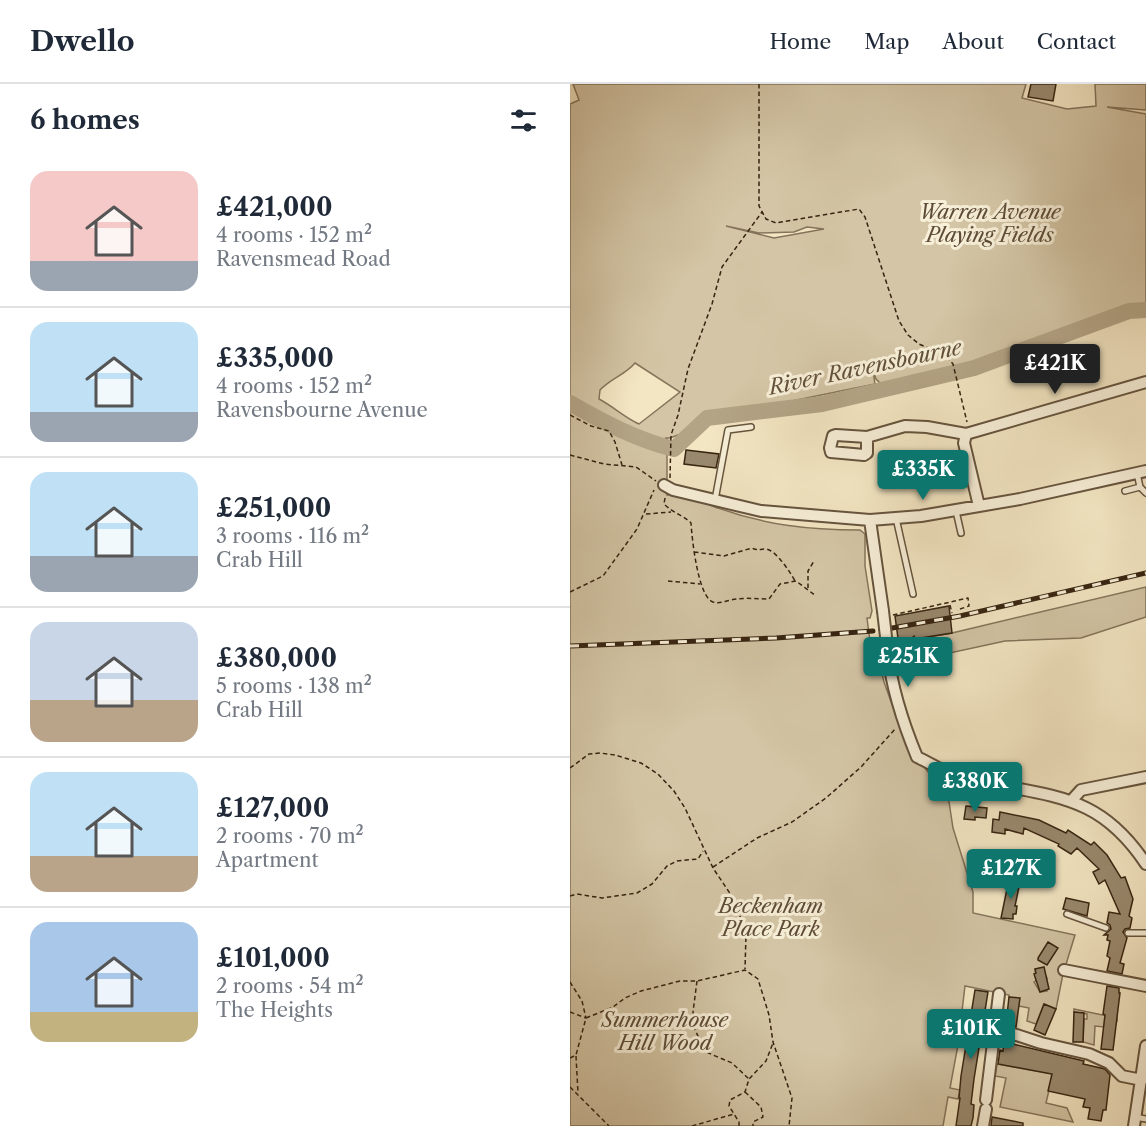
<!DOCTYPE html>
<html lang="en">
<head>
<meta charset="utf-8">
<style>
  body { margin:0; font-family:"Libre Caslon Text",serif; background:#f2f2f3; color:#1f2937; height:100vh; display:flex; flex-direction:column; font-size:22px; white-space:nowrap }
  * { box-sizing:border-box; margin:0 }
  p { font-size:20px; color:#747a83 }
  .icon { flex:none; width:33px; height:33px; fill:none; stroke:currentColor; stroke-width:2; stroke-linecap:round; stroke-linejoin:round }
  .map { position:relative; flex:1; overflow:hidden }
  .side { display:flex; flex-direction:column; background:#fff; width:570px }
  .side>* { flex:none }
  .price { position:absolute; translate:-50% -51px; padding:0 14px; border-radius:6px; background:#0f766e; color:#fff; font-size:20px; line-height:39px; filter:drop-shadow(0 2px 3px #0008) }
  .price::after { content:''; position:absolute; left:50%; top:36px; width:18px; height:14px; margin-left:-9px; background:inherit; clip-path:polygon(0 0,100% 0,50% 100%) }
  .price.on { background:#222; color:#fff }
  ul { padding:0; list-style:none }
  li { display:flex; align-items:center; gap:18px; height:150px; padding:0 30px }
  li+li { border-top:2px solid #e0e1e3 }
  li span { display:grid; place-items:center; flex:none; width:168px; height:120px; border-radius:18px; color:#555 }
  li>.icon { margin-inline-start:auto }
  span .icon { width:72px; height:72px; fill:#fffc; stroke-width:1 }
  li b { font-size:26px }
  h2 { display:flex; justify-content:space-between; align-items:center; height:72px; padding:0 30px; font-size:26px }
  header { display:flex; align-items:center; gap:36px; box-sizing:border-box; height:84px; padding:0 30px; background:#fff; border-bottom:2px solid #e0e1e3 }
  header strong { font-size:28px }
  nav { display:flex; gap:33px; margin-inline-start:auto; font-size:21px }
  main { display:flex; flex:1; min-height:0 }
  .map>svg:first-child { display:block }
</style>
</head>
<body>
<header>
<strong>Dwello</strong>
<nav><a>Home</a><a>Map</a><a>About</a><a>Contact</a></nav>
</header>
<main>
<section class="side">
<h2>6 homes<svg class="icon" aria-label="filters" viewBox="0 0 24 24"><path d="M4 7h16M4 17h16"/><circle cx="9" cy="7" r="2"/><circle cx="15" cy="17" r="2"/></svg></h2>
<ul>
<li><span style="background:linear-gradient(#f6c9c9 75%,#9aa5b1 0)"><svg class="icon" aria-label="home" viewBox="0 0 24 24"><path d="M3 11l9-7 9 7M6 9v11h12V9"/></svg></span><div><b>£421,000</b><p>4 rooms · 152 m²</p><p>Ravensmead Road</p></div></li>
<li><span style="background:linear-gradient(#bfe0f5 75%,#9aa5b1 0)"><svg class="icon" aria-label="home" viewBox="0 0 24 24"><path d="M3 11l9-7 9 7M6 9v11h12V9"/></svg></span><div><b>£335,000</b><p>4 rooms · 152 m²</p><p>Ravensbourne Avenue</p></div></li>
<li><span style="background:linear-gradient(#bfe0f5 70%,#9aa5b1 0)"><svg class="icon" aria-label="home" viewBox="0 0 24 24"><path d="M3 11l9-7 9 7M6 9v11h12V9"/></svg></span><div><b>£251,000</b><p>3 rooms · 116 m²</p><p>Crab Hill</p></div></li>
<li><span style="background:linear-gradient(#c9d6e8 65%,#b9a48a 0)"><svg class="icon" aria-label="home" viewBox="0 0 24 24"><path d="M3 11l9-7 9 7M6 9v11h12V9"/></svg></span><div><b>£380,000</b><p>5 rooms · 138 m²</p><p>Crab Hill</p></div></li>
<li><span style="background:linear-gradient(#bfe0f5 70%,#b9a48a 0)"><svg class="icon" aria-label="home" viewBox="0 0 24 24"><path d="M3 11l9-7 9 7M6 9v11h12V9"/></svg></span><div><b>£127,000</b><p>2 rooms · 70 m²</p><p>Apartment</p></div></li>
<li><span style="background:linear-gradient(#a9c7e8 75%,#c2b280 0)"><svg class="icon" aria-label="home" viewBox="0 0 24 24"><path d="M3 11l9-7 9 7M6 9v11h12V9"/></svg></span><div><b>£101,000</b><p>2 rooms · 54 m²</p><p>The Heights</p></div></li>
</ul>
</section>
<div class="map">
<svg width="576" height="1042" viewBox="0 0 576 1042">
  <rect width="100%" height="100%" fill="#f3e6c3"/>
  <filter id="stains"><feTurbulence type="fractalNoise" baseFrequency=".00333" numOctaves="4"/><feColorMatrix values="0 0 0 0 .2 0 0 0 0 .09 0 0 0 0 .02 0 0 0 .5 -.17"/></filter>
  <radialGradient id="worn" r=".72"><stop offset=".6" stop-color="#630" stop-opacity="0"/><stop offset="1" stop-color="#630" stop-opacity=".3"/></radialGradient>
  <!-- green -->
  <path fill="#d3c5a5" stroke="#85745b" stroke-width="1.5" fill-rule="evenodd" d="M3,0H456L452,14L497,25L526,22L525,0H576V26L537,23L576,30V222L397,286L313,302L306,295L303,287L305,300L217,318L174,330V326L100,354H95L97,355V411C111,408 132,418 145,423C195,441 238,446 290,446L295,450V482L302,527L300,534H297L300,557H307L308,575L314,598L338,665L366,697L373,702L379,718L383,744L403,808V829L505,851L493,890L486,925L474,920L466,940L457,937L459,924L449,922L439,913V911L395,902L388,961L380,1004L390,1006L388,1015L378,1013L373,1042H0V20L9,16ZM156,142L189,149L224,148L237,143L254,145L204,154ZM65,279L110,308L69,340C54,333 44,323 29,315L30,306C41,294 55,291 65,279ZM471,884L477,894V907L470,908L464,898L466,897L465,885Z
    M576,503V533L511,554L435,557L352,575L346,572L345,555L382,549Z
    M504,925L547,934V937L535,935L534,943L525,942L524,961L513,958L514,935H517V930L504,928Z
    M427,980L511,995L480,1002L476,1019L497,1024L503,1038L430,1023L436,994L425,992Z"/>
  <g fill="none" stroke-linecap="round" stroke-linejoin="round">
    <!-- river -->
    <path stroke="#b3a486" stroke-width="16" d="M0,319C33,338 67,356 104,365L137,334L252,320L404,284L559,227L576,226"/>
  </g>
  <!-- building -->
  <path fill="#99896e" stroke="#372411" stroke-width="1.5" d="M461,0H486L483,17L458,13Z
    M116,366L149,370L146,384L114,380Z
    M379,522L382,549L345,555L346,572L339,574L338,569H330L325,532Z
    M396,722L417,724L416,734L405,733V736L394,735Z
    M430,728L469,736L496,749L498,746L521,761L524,758L537,771L551,794L555,793L563,815L559,832L562,834L560,844L555,845L553,848L557,854L550,879L554,880L552,890L537,887L540,874L537,872L540,857L537,856L538,851H534L541,845L540,841L537,839L539,828L550,830L535,796L529,800L523,788L529,785L507,764L501,770L488,762L489,760L454,744L453,750L435,745V750L422,748L423,735L429,736Z
    M439,795L450,798L445,822H447L446,830H443V835L431,834Z
    M496,814L519,819L517,832L493,825Z
    M478,858L488,864L477,881L468,876V874Z
    M474,883L479,905L470,908L464,890L466,889L465,885Z
    M537,902L549,904V909H550L543,966L531,965L535,931L533,930Z
    M405,906L418,908L404,995L401,1020L404,1021L403,1034L401,1042H386L390,1014H389L391,992Z
    M439,913L450,914L446,943L436,940Z
    M474,920L486,925L475,951L464,946Z
    M504,928L514,929L513,958H503Z
    M434,958L514,977L513,980L535,985L540,991L536,1026H533L531,1037L518,1035L520,1024L513,1023L515,1015L478,1007L482,990L428,980L430,966L433,967Z
    M422,1033L453,1039V1042H421Z"/>
  <g fill="none" stroke-linecap="round" stroke-linejoin="round">
    <defs>
      <path id="lane" d="M567,389L570,403L576,409
        M555,407L570,403
        M145,416L158,346L181,343
        M386,427L391,449
        M326,434L343,510
        M497,830L536,844
        M558,849H576
        M565,1033L576,1035"/>
      <path id="street" d="M297,353V369L294,371L261,368L260,364L263,352L266,351L297,353L335,342L357,343L396,350
        M94,401L103,406L191,427L300,436L351,432L450,415L576,387
        M409,422L394,359L396,350L576,298
        M300,436L313,527
        M318,570C322,606 333,639 347,673C362,680 377,690 393,695C407,699 423,700 438,703C502,714 538,723 576,780
        M502,716L511,706L576,693
        M494,886L576,902
        M425,944L471,959L519,970L539,979L552,992L572,996
        M416,1016L429,910
        M413,1042L416,1025
        M564,1042L576,962"/>
    </defs>
    <!-- lane casing -->
    <use href="#lane" stroke="#66543e" stroke-width="8"/>
    <!-- street casing -->
    <use href="#street" stroke="#66543e" stroke-width="14"/>
    <!-- path -->
    <path stroke="#372411" stroke-width="1.5" stroke-dasharray="4.5 3" stroke-linecap="butt" d="M189,0V122L196,135L206,139L289,125L295,133L329,237L338,251L349,260L375,271L383,280L397,338
      M0,331L21,342L39,347L45,358L52,381
      M0,371L34,380L66,383L86,397
      M100,394L101,351L108,331L118,285L142,220L152,183L192,128
      M95,414L94,420C103,429 113,431 121,439C122,455 128,513 143,518C150,520 155,517 161,516C174,513 186,515 199,515L210,500L226,497L246,512
      M76,430L101,428
      M124,468L154,472L182,464C188,467 189,465 196,465C206,466 220,488 225,497
      M98,497L130,500
      M238,504V487L244,477
      M0,508L33,492L67,445L84,406
      M380,521L382,529
      M323,531L398,514L399,522L387,526
      M327,558L339,556L347,550
      M0,684L19,670L30,669L45,671L71,679L88,690L104,707L115,724L143,784L165,817L176,851L175,885
      M143,783L187,754L222,738L256,714L291,683L326,644
      M0,812L7,810L32,814L67,809L82,800L97,782L107,777L128,775L133,767
      M127,897L123,928L125,946L136,968L162,979L179,995
      M0,898L12,917L16,934L0,928
      M6,972L8,1009
      M0,974L6,971L16,934L43,923L55,914L71,907L110,897H127L175,886L188,895L199,931L203,958L222,1014L219,1042
      M0,1003L39,1042
      M175,1008L191,1023L193,1033L183,1038V1042
      M122,1042L164,1030
      M169,1042V1038L159,1022L160,1016L175,1008L179,995L196,977L203,959"/>
    <!-- lane -->
    <use href="#lane" stroke="#f7efd8" stroke-width="5"/>
    <!-- street -->
    <use href="#street" stroke="#f7efd8" stroke-width="10"/>
    <defs>
      <path id="rail" d="M311,546L390,532L576,489
        M0,562L206,554L303,547"/>
    </defs>
    <!-- rail casing -->
    <use href="#rail" stroke="#372411" stroke-width="5"/>
    <!-- rail -->
    <use href="#rail" stroke="#f7efd8" stroke-width="3" stroke-dasharray="9" stroke-linecap="butt"/>
    <defs>
      <path id="street-bridge" d="M313,527L318,570"/>
    </defs>
    <!-- street-bridge casing -->
    <use href="#street-bridge" stroke="#66543e" stroke-width="14" stroke-linecap="butt"/>
    <!-- street-bridge -->
    <use href="#street-bridge" stroke="#f7efd8" stroke-width="10"/>
  </g>
  <g text-anchor="middle" dominant-baseline="central" stroke-width="6" stroke-linejoin="round" paint-order="stroke">
    <!-- park labels -->
    <g font-size="20" font-style="italic" fill="#5e4c36" stroke="#f7efd8">
      <text x="420" y="128">Warren Avenue<tspan x="420" dy="23">Playing Fields</tspan></text>
      <text x="201" y="822">Beckenham<tspan x="201" dy="23">Place Park</tspan></text>
      <text x="95" y="936">Summerhouse<tspan x="95" dy="23">Hill Wood</tspan></text>
    </g>
    <!-- water labels -->
    <g font-size="21" font-style="italic" fill="#62513a" stroke="#f7efd8">
      <text transform="translate(295 283) rotate(-12)">River Ravensbourne</text>
    </g>
  </g>
  <rect width="100%" height="100%" filter="url(#stains)"/>
  <rect width="100%" height="100%" fill="url(#worn)"/>
</svg>
<b class="price on" style="left:485px;top:311px">£421K</b>
<b class="price" style="left:353px;top:417px">£335K</b>
<b class="price" style="left:338px;top:604px">£251K</b>
<b class="price" style="left:405px;top:729px">£380K</b>
<b class="price" style="left:441px;top:816px">£127K</b>
<b class="price" style="left:401px;top:976px">£101K</b>
</div>
</main>
</body>
</html>
